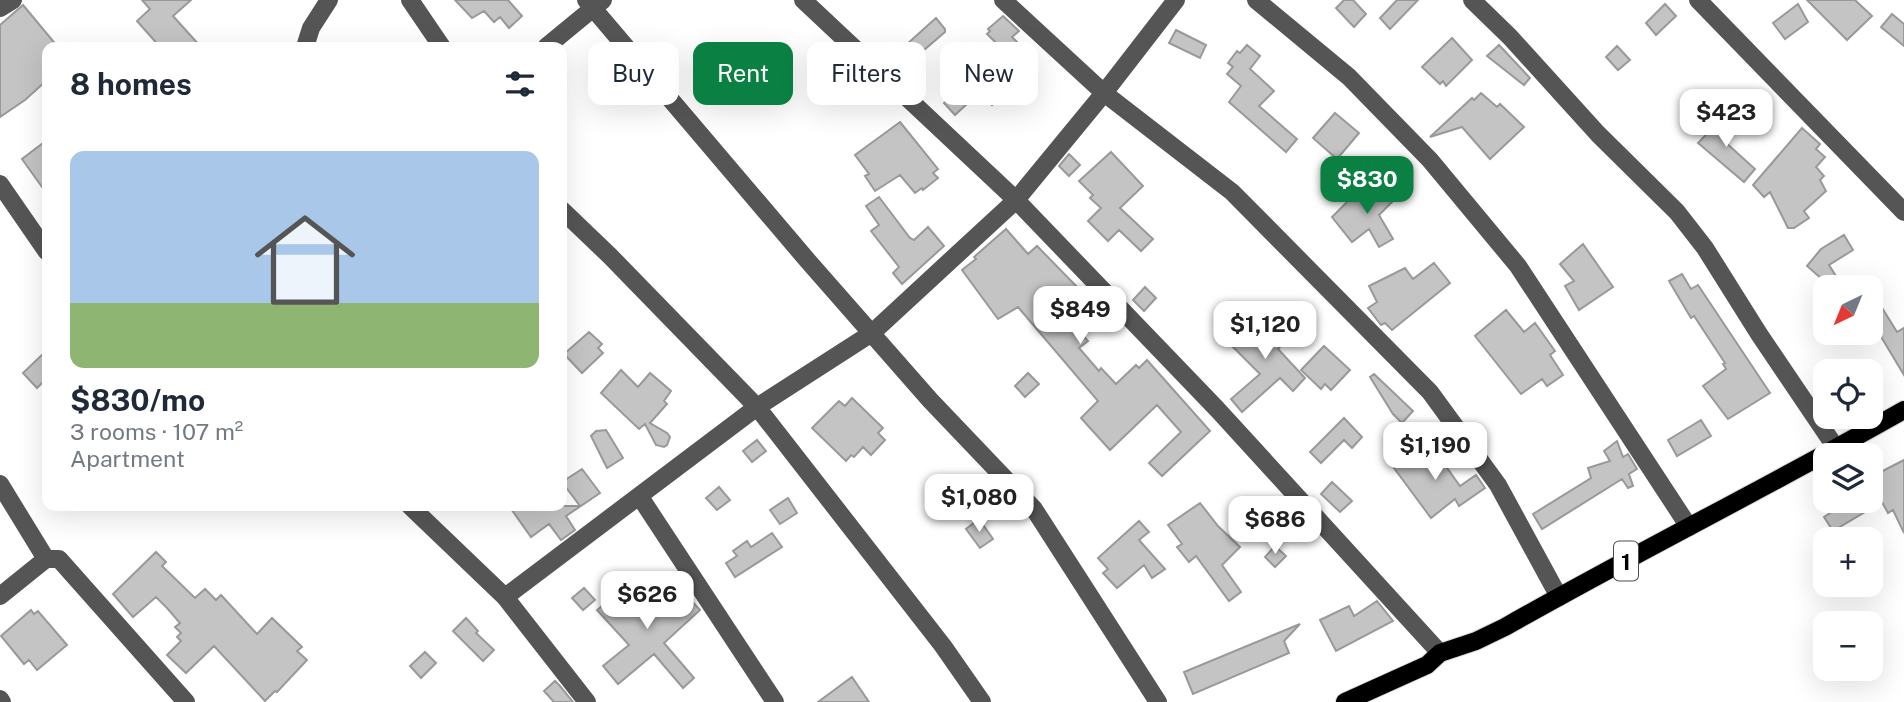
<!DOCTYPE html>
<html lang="en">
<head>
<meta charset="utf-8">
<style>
  body { margin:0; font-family:"Public Sans",sans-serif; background:#f2f2f3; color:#1f2937; height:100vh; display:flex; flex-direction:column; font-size:26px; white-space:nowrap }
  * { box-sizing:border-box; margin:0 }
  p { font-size:23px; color:#747a83 }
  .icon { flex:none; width:38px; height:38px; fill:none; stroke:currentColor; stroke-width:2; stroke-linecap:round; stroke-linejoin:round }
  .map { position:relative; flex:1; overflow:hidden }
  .drawer { position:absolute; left:42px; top:42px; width:525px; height:469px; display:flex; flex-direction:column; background:#fff; border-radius:14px; box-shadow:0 7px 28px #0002 }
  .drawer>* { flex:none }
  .hud { position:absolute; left:588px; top:42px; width:665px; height:63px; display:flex; gap:14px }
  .needle { width:46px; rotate:223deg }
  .buttons { position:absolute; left:1813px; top:275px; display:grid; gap:14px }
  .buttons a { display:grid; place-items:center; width:70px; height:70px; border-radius:14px; background:#fff; box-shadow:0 7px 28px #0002; font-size:35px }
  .price { position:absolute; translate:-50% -60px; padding:0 16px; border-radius:14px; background:#fff; color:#222; font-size:23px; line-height:46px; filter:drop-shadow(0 2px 4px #0008) }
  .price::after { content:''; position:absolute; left:50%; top:42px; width:21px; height:16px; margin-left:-10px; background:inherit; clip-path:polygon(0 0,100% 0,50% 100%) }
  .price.on { background:#0b8043; color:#fff }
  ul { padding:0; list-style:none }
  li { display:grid; align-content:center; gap:14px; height:371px; padding:0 28px }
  li span { display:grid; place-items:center; height:217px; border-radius:14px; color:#555 }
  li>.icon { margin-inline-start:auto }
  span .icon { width:126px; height:126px; fill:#fffc; stroke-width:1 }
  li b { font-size:30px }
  h2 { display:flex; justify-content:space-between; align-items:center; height:84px; padding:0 28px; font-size:30px }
  .pill { padding:0 24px; border-radius:14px; background:#fff; box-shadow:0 7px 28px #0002; font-size:24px; line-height:63px }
  .pill.on { background:#0b8043; color:#fff }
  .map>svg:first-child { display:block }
</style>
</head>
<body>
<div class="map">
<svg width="1904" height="702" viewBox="0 0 1904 702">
  <rect width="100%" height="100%" fill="#fff"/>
  <!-- building -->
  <path fill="#c4c4c4" stroke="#999" stroke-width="2" d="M142,0H191L173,16L201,47H160L137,21L150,9Z
    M455,0H508L522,16L509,28L500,17L494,22L484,11L472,18Z
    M1344,0H1353L1366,14L1354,27L1336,8Z
    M1397,0H1418L1390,29L1380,18Z
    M1807,0H1855L1872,16L1847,40Z
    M1665,4L1676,16L1656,35L1646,23Z
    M1798,4L1808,22L1785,39L1773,23Z
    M23,5L58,47H47V80L25,100L0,117V25Z
    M1892,14L1904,24V46L1881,27Z
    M1003,16L1019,31L1012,37L1026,51L1016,62L987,34L990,31L988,29Z
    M936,18L945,29V32L917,56L907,44Z
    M1176,30L1206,45L1200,58L1169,43Z
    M1452,38L1472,60L1446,86L1443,81L1440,84L1422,67Z
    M1247,45L1260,56L1250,69L1274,91L1259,106L1297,139L1286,152L1229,102L1241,86L1227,74L1233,67L1228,63L1237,51L1240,53Z
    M1499,45L1530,78L1524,85L1487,56Z
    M1617,46L1630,60L1618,70L1606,57Z
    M982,68L1005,93L992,105L980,92L955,115L944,103Z
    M1481,93L1497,107L1500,104L1524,127L1490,159L1462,127L1430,137L1472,98L1474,100Z
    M1335,113L1359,133L1337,159L1313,138Z
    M1726,114L1738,124L1723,140L1755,169L1744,182L1698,143Z
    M900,122L938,169L933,173L938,178L923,190L922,188L915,193L900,175L875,191L865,176L869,174L855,155Z
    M1802,128L1820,144L1816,149L1825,157L1816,167L1824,176L1820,180L1826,191L1804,211L1809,218L1794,228H1788L1770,192L1764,197L1753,185Z
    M47,140V194L22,159Z
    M1111,152L1143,186L1120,208L1153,239L1141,251L1119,230L1108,241L1088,221L1101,208L1090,198L1093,195L1079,181Z
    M1069,154L1080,165L1069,176L1059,166Z
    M1390,182L1401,193L1379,215L1393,239L1379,247L1369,229L1352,242L1332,217L1356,193L1367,204Z
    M879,197L910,238L914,240L928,227L944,246L902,284L893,273L899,267L871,231L879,225L866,206Z
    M1006,229L1028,254L1037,246L1083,293L1063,312L1088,341L1079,348L1099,371L1101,368L1116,384L1136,365L1139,368L1147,360L1210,431L1162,476L1149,463L1181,432L1157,405L1110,450L1081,418L1098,401L1018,307L998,319L962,270L976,259L974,257Z
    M1844,235L1853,250L1829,265L1843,287H1831L1807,266L1821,249Z
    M1583,244L1613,287L1579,310L1565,286L1574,281L1560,264Z
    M1434,263L1450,283L1392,330L1385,323L1381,325L1368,308L1377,302L1369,286L1405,268L1413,279Z
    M1682,274L1691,289L1698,285L1770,393L1728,419L1703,386L1726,369L1723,364L1725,363L1694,316L1691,318L1669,281Z
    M1145,287L1156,298L1144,311L1133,300Z
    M1871,290L1897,332L1904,328V375L1871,320Z
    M1506,310L1524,332L1535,323L1555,351L1550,355L1563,375L1547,386L1542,379L1521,394L1475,336Z
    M1275,317L1292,333L1278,349L1305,378L1293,391L1280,378L1242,412L1231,399L1260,374L1231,345L1239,338L1235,334L1248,321L1261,333Z
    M589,332L602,344L598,348L603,353L582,373L564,354Z
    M1324,346L1350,370L1331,390L1325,384L1321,389L1301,370Z
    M47,350V378L37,388L23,373Z
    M621,370L638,387L650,373L671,391L664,401L667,404L650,423L667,433L670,437L667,445L664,447L656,445L645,424L639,429L601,393Z
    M1028,373L1039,384L1025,397L1015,386Z
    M1374,374L1413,411L1402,423L1393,414L1370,377Z
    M852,398L883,428L878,433L885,440L871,455L863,447L854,457L851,455L846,461L812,428L839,401L845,406Z
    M1344,418L1362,437L1352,448L1344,440L1321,463L1310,452Z
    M1701,420L1711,436L1677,456L1668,440Z
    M606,430L623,458L607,468L591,436L596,431Z
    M757,440L766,451L752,462L743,451Z
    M1617,441L1623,457L1628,454L1637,469L1629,474L1633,486L1628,488L1622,479L1542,529L1533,514L1591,478L1588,468L1610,461L1604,451Z
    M1430,444L1460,486L1476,475L1485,488L1459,506L1455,499L1431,518L1394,468Z
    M1904,460V533L1893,510L1888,513L1882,502L1833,531L1824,517L1850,500H1871V488L1878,484L1873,476Z
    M582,469L600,493L566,516L575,530L561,540L549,524L531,537L509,506H580L562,482Z
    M944,477L956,489L945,500L933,488Z
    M1332,482L1352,501L1340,512L1321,494Z
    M719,487L730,500L717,510L706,498Z
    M788,498L797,513L780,524L770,510Z
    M1200,503L1218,526L1240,547L1222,565L1241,592L1229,601L1196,556L1189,562L1177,547L1182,544L1168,525Z
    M979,519L993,539L980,548L966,529Z
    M1139,521L1149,532L1139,540L1165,569L1152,578L1144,565L1117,588L1103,573L1108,569L1098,558Z
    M772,533L782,547L735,577L726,563L737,556L733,551L747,541L751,547Z
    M1275,546L1286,556L1275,567L1265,557Z
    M156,552L166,562L162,566L195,598L205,589L216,600L221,595L257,634L272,618L302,647L297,651L307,660L277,692L275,691L265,701L214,646L186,673L167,655L181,641L177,637L181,633L175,627L180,623L167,608L156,597L133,617L113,594Z
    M659,582L681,603L688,597L700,610L664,643L694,678L683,688L654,654L618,684L603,666L629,645L597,610L625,587L637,603Z
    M584,588L595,600L583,610L572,598Z
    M1377,601L1393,621L1336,651L1320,620L1349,606L1354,616Z
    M31,610L34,614L38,611L67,645L37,670L29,660L24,664L1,636Z
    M466,618L478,631L476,633L494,650L483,661L453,631Z
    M1300,624L1284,641L1289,653L1193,694L1184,672Z
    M425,652L436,663L421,678L410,666Z
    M852,677L869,702H818Z
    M555,681L560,686L573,702H554L544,691Z"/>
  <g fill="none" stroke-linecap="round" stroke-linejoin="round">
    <defs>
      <path id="major" d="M1345,702L1427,665L1440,653L1476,641L1505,627C1637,552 1772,485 1904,410"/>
    </defs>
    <!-- major casing -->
    <use href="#major" stroke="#dbdbdb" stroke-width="20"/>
    <!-- minor -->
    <path stroke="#555" stroke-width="18" d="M410,0L442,47
      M586,0L808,261L930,400L1034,509L1158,702
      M803,0L1016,200L1217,409L1440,653
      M1003,0L1104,93L1232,192L1430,392L1498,485L1559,597
      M1256,0L1349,77L1430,160L1518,266L1689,527
      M1472,0L1510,37L1598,134L1677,212L1705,248L1759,334L1836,448
      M1698,0L1904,212
      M0,8L13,0
      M305,47L311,28L329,0
      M546,47L603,0
      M0,184L47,252
      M562,210L610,256L757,407L943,646L982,702
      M0,484L46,559
      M640,497L775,702
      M410,506L505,597L757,407L872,333L1016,200L1104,93L1176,0
      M0,596L46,559H59L186,702
      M505,597L587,702
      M0,699L2,702"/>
    <!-- major -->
    <use href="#major" stroke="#000" stroke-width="18"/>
  </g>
  <g text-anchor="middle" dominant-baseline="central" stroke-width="5" stroke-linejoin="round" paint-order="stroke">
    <!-- shield labels -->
    <rect fill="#fff" stroke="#4c4c4c" stroke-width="2" x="1614" y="541.5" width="24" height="39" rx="5"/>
    <g font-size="23" font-weight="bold" fill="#000">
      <text x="1626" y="561">1</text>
    </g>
  </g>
</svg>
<div class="buttons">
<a><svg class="needle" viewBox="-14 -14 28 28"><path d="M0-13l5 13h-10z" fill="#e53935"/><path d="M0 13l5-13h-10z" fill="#747a83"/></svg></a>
<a><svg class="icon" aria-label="locate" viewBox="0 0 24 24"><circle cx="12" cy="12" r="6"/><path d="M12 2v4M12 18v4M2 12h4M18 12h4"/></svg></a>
<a><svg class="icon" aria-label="layers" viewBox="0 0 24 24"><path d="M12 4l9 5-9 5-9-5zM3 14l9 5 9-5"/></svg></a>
<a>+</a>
<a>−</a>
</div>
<b class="price" style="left:1726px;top:149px">$423</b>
<b class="price on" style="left:1367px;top:216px">$830</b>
<b class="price" style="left:1080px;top:346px">$849</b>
<b class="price" style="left:1265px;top:361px">$1,120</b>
<b class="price" style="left:1435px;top:482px">$1,190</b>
<b class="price" style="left:979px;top:534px">$1,080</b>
<b class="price" style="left:1275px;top:556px">$686</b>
<b class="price" style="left:647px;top:631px">$626</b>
<div class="hud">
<a class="pill">Buy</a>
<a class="pill on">Rent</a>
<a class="pill">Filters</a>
<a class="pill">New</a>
</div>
<section class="drawer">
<h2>8 homes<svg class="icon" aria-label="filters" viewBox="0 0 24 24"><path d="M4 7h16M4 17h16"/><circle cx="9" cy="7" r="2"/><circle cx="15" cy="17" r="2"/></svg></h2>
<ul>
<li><span style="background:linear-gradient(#a9c7e8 70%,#8fb573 0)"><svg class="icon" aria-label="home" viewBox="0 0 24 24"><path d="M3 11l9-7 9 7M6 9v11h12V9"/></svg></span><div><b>$830/mo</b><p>3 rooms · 107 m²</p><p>Apartment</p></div></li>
</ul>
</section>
</div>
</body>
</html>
